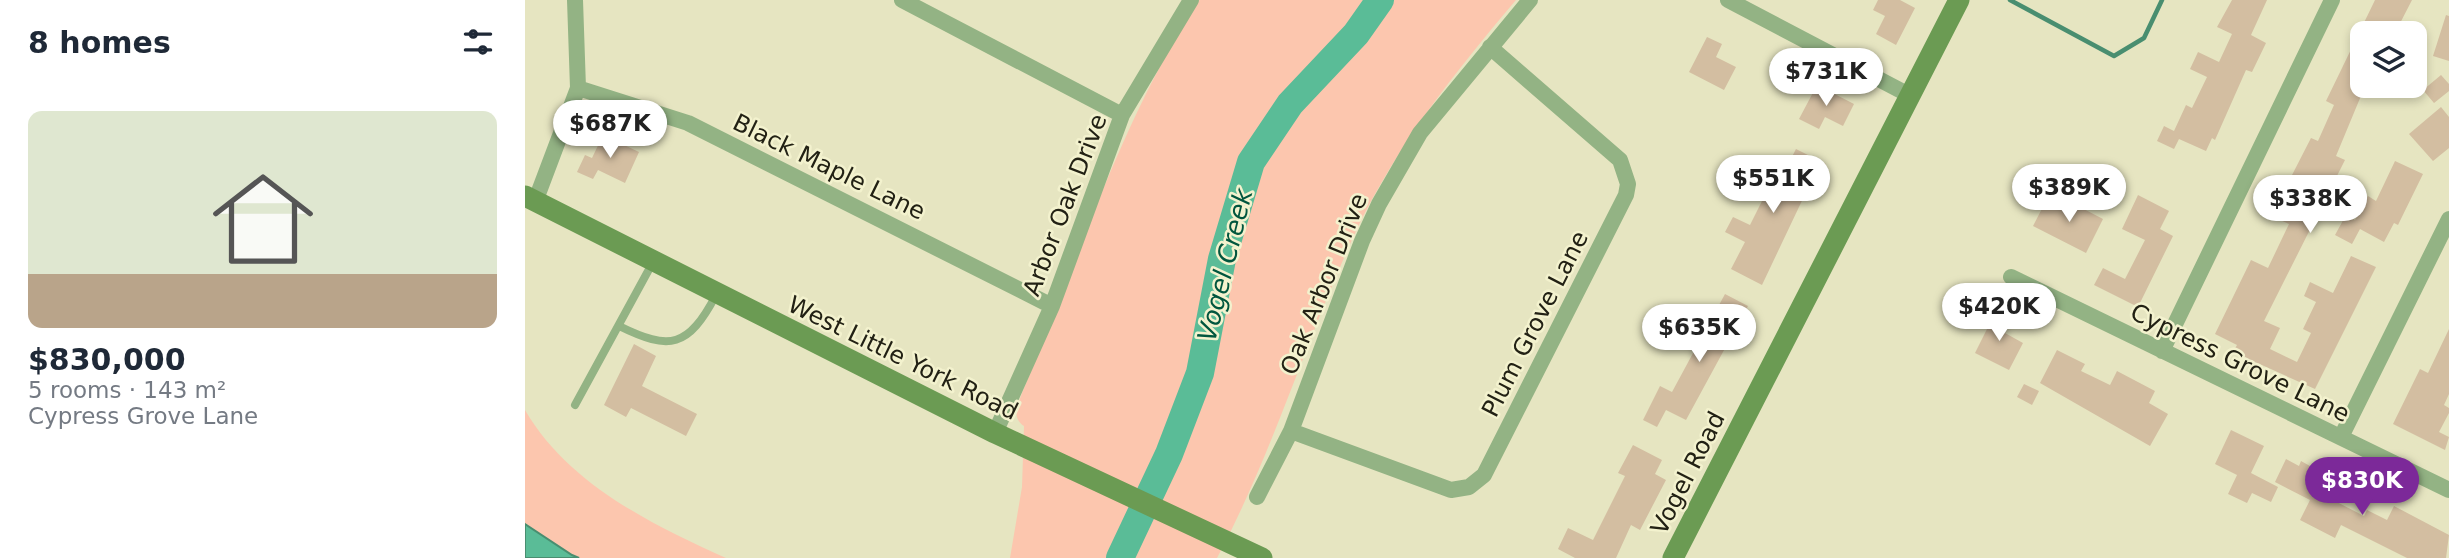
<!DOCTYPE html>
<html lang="en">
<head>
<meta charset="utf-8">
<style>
  body { margin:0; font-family:"DejaVu Sans",sans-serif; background:#f6f6f7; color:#1f2937; height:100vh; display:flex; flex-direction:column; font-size:26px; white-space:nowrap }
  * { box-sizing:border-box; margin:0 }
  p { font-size:23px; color:#747a83 }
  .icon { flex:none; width:38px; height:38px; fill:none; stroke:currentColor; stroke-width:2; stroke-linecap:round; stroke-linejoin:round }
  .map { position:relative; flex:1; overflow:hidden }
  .sheet { display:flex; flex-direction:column; background:#fff; width:525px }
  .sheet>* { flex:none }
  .fabs { position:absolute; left:1825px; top:21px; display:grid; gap:14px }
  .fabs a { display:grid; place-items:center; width:77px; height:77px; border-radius:14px; background:#fff; box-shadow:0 4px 10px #0003; font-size:35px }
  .price { position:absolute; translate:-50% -60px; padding:0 16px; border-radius:24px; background:#fff; color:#222; font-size:23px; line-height:46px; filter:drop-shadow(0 2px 4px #0008) }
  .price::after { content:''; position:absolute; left:50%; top:42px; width:21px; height:16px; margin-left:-10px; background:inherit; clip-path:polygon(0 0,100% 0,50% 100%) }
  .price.selected { background:#7c2999; color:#fff }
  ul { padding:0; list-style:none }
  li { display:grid; align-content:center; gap:14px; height:371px; padding:0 28px }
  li+li { border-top:2px solid #e0e1e3 }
  li span { display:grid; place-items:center; height:217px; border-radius:14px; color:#555 }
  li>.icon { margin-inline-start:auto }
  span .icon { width:126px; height:126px; fill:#fffc; stroke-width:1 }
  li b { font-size:30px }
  h2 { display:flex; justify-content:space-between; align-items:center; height:84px; padding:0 28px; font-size:30px }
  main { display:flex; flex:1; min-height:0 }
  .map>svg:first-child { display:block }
</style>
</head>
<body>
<main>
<section class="sheet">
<h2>8 homes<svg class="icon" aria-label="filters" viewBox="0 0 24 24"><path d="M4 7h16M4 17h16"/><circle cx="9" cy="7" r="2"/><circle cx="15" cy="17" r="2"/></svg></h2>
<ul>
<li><span style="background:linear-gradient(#dfe7d0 75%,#b9a48a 0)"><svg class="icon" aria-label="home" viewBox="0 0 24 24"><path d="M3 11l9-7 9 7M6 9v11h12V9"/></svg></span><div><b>$830,000</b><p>5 rooms · 143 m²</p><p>Cypress Grove Lane</p></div></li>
</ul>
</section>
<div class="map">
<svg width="1924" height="558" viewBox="0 0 1924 558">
  <rect width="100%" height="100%" fill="#e6e5c1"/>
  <!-- green -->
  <path fill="#fcc6ae" d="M674,0H991C930,72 872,145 831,231C781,339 748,453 692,558H485L497,487L499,426C486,417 493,405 497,393C553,260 595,122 674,0Z
    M0,410C43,484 126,524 201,558H0Z"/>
  <!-- water -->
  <path fill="#5abc97" stroke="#498e70" stroke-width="2" d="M0,524L47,555L54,558H0Z"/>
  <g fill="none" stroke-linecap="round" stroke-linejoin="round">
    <!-- stream -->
    <path stroke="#498e70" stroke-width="4.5" d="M1485,0L1589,56L1619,38L1637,0"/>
    <!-- river -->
    <path stroke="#5abc97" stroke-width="28" d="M595,558L644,454L675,373L697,259L726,162L765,104L831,34L855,0"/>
  </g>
  <!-- building -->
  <path fill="#d3bea1" d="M1353,0H1375L1390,8L1371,45L1351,34L1360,16L1348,10Z
    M1707,0H1742L1726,35L1741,43L1727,72L1721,70L1690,140L1687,138L1681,151L1654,139L1649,149L1632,141L1639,126L1649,131L1661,105L1667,108L1682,77L1665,69L1673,52L1694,62L1707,34L1692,27Z
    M1850,0H1887L1870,33H1838V91L1811,156L1820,160L1739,321L1755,328L1745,349L1772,362L1786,333L1778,329L1791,302L1779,296L1785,282L1808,293L1826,256L1851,267L1790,389L1708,352L1712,345L1690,334L1726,260L1743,268L1764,224L1746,216L1786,138L1793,141L1809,105L1801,101Z
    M1921,15L1924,16V61L1908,56Z
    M1182,37L1197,44L1191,57L1211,67L1199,90L1164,72Z
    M1916,75L1924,84V91L1909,103L1898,90Z
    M1292,85L1329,104L1318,126L1300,117L1294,129L1274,119Z
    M1916,107L1924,117V148L1908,161L1884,134Z
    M78,135L114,152L100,183L73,170L68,179L52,172L60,155L67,158Z
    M1271,149L1301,164L1288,190L1283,188L1237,285L1206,269L1220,242L1200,232L1208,217L1225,225L1241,193L1222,185L1230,168L1255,180Z
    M1870,161L1898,174L1873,225L1869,223L1859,242L1835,229L1827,244L1810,235L1821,215L1830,220L1843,196L1851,201Z
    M1613,195L1644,211L1635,229L1648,236L1613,307L1569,285L1578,268L1600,279L1620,240L1597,229Z
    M1523,197L1549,210L1551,205L1578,219L1561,253L1508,226Z
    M1200,294L1223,306L1161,420L1141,410L1132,427L1118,420L1135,386L1147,392Z
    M1470,313L1486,321L1480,333L1498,343L1484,370L1450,353Z
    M1924,329V394L1919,405L1924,408V413L1914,432L1924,437L1920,450L1868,424L1895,369L1903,373Z
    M109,344L131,356L117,386L172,414L161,436L106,408L101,417L79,405Z
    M1532,350L1560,364L1556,371L1585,385L1592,371L1630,391L1624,403L1643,414L1625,446L1515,383Z
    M1499,384L1514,391L1507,405L1492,397Z
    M1706,430L1739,446L1726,473L1753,487L1746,502L1727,493L1722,503L1703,494L1712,475L1690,464Z
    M1108,445L1137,460L1130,474L1141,480L1115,530L1106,525L1091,558H1050L1033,549L1043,528L1068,540L1100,476L1093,473Z
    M1761,459L1774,466L1776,461L1794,471L1791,475L1813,486L1806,499L1839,516L1842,510L1862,520L1869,506L1924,535L1921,558H1882L1816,525L1810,538L1775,520L1785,500L1750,482Z"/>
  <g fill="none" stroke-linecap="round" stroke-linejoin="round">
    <!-- lane -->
    <path stroke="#93b384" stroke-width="8" d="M94,326C145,351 163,348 191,295
      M50,405L128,262"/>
    <!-- street -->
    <path stroke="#93b384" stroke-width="16" d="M377,0L597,115
      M1203,0L1386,96
      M53,88L163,123L527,306
      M10,202L53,88L50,0
      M1486,277L1924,490
      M1637,351L1807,0
      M766,431L926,490L944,487L959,475L1101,195L1103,184L1095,160L965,47
      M470,433L527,306L597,115L666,0
      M1816,437L1924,219
      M732,497L766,431L837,241L854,204L895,133L1005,0"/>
    <!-- secondary -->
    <path stroke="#6b9b53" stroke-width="21" d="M0,196L470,433L737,558
      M1148,558L1434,0"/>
  </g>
  <g text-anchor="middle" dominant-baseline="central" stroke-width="5" stroke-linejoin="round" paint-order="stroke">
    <!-- street labels -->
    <g font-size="24" fill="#222114" stroke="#f3f2ce">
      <text transform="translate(304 167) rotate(26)">Black Maple Lane</text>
      <text transform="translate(540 205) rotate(-69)">Arbor Oak Drive</text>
      <text transform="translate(799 284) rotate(-68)">Oak Arbor Drive</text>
      <text transform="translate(1010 324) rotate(-63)">Plum Grove Lane</text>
      <text transform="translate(378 358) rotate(26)">West Little York Road</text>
      <text transform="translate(1715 363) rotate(26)">Cypress Grove Lane</text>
      <text transform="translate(1163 473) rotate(-63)">Vogel Road</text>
    </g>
    <!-- water labels -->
    <g font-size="26" font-style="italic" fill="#00563e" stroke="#f3f2ce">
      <text transform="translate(700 265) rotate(-76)">Vogel Creek</text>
    </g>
  </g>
</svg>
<div class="fabs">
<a><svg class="icon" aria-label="layers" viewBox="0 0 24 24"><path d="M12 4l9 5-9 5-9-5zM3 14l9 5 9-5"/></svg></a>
</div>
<b class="price" style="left:1301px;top:108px">$731K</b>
<b class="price" style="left:85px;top:160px">$687K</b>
<b class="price" style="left:1248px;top:215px">$551K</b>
<b class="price" style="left:1544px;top:224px">$389K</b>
<b class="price" style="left:1785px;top:235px">$338K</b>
<b class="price" style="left:1474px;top:343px">$420K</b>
<b class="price" style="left:1174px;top:364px">$635K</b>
<b class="price selected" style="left:1837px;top:517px">$830K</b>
</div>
</main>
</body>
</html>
